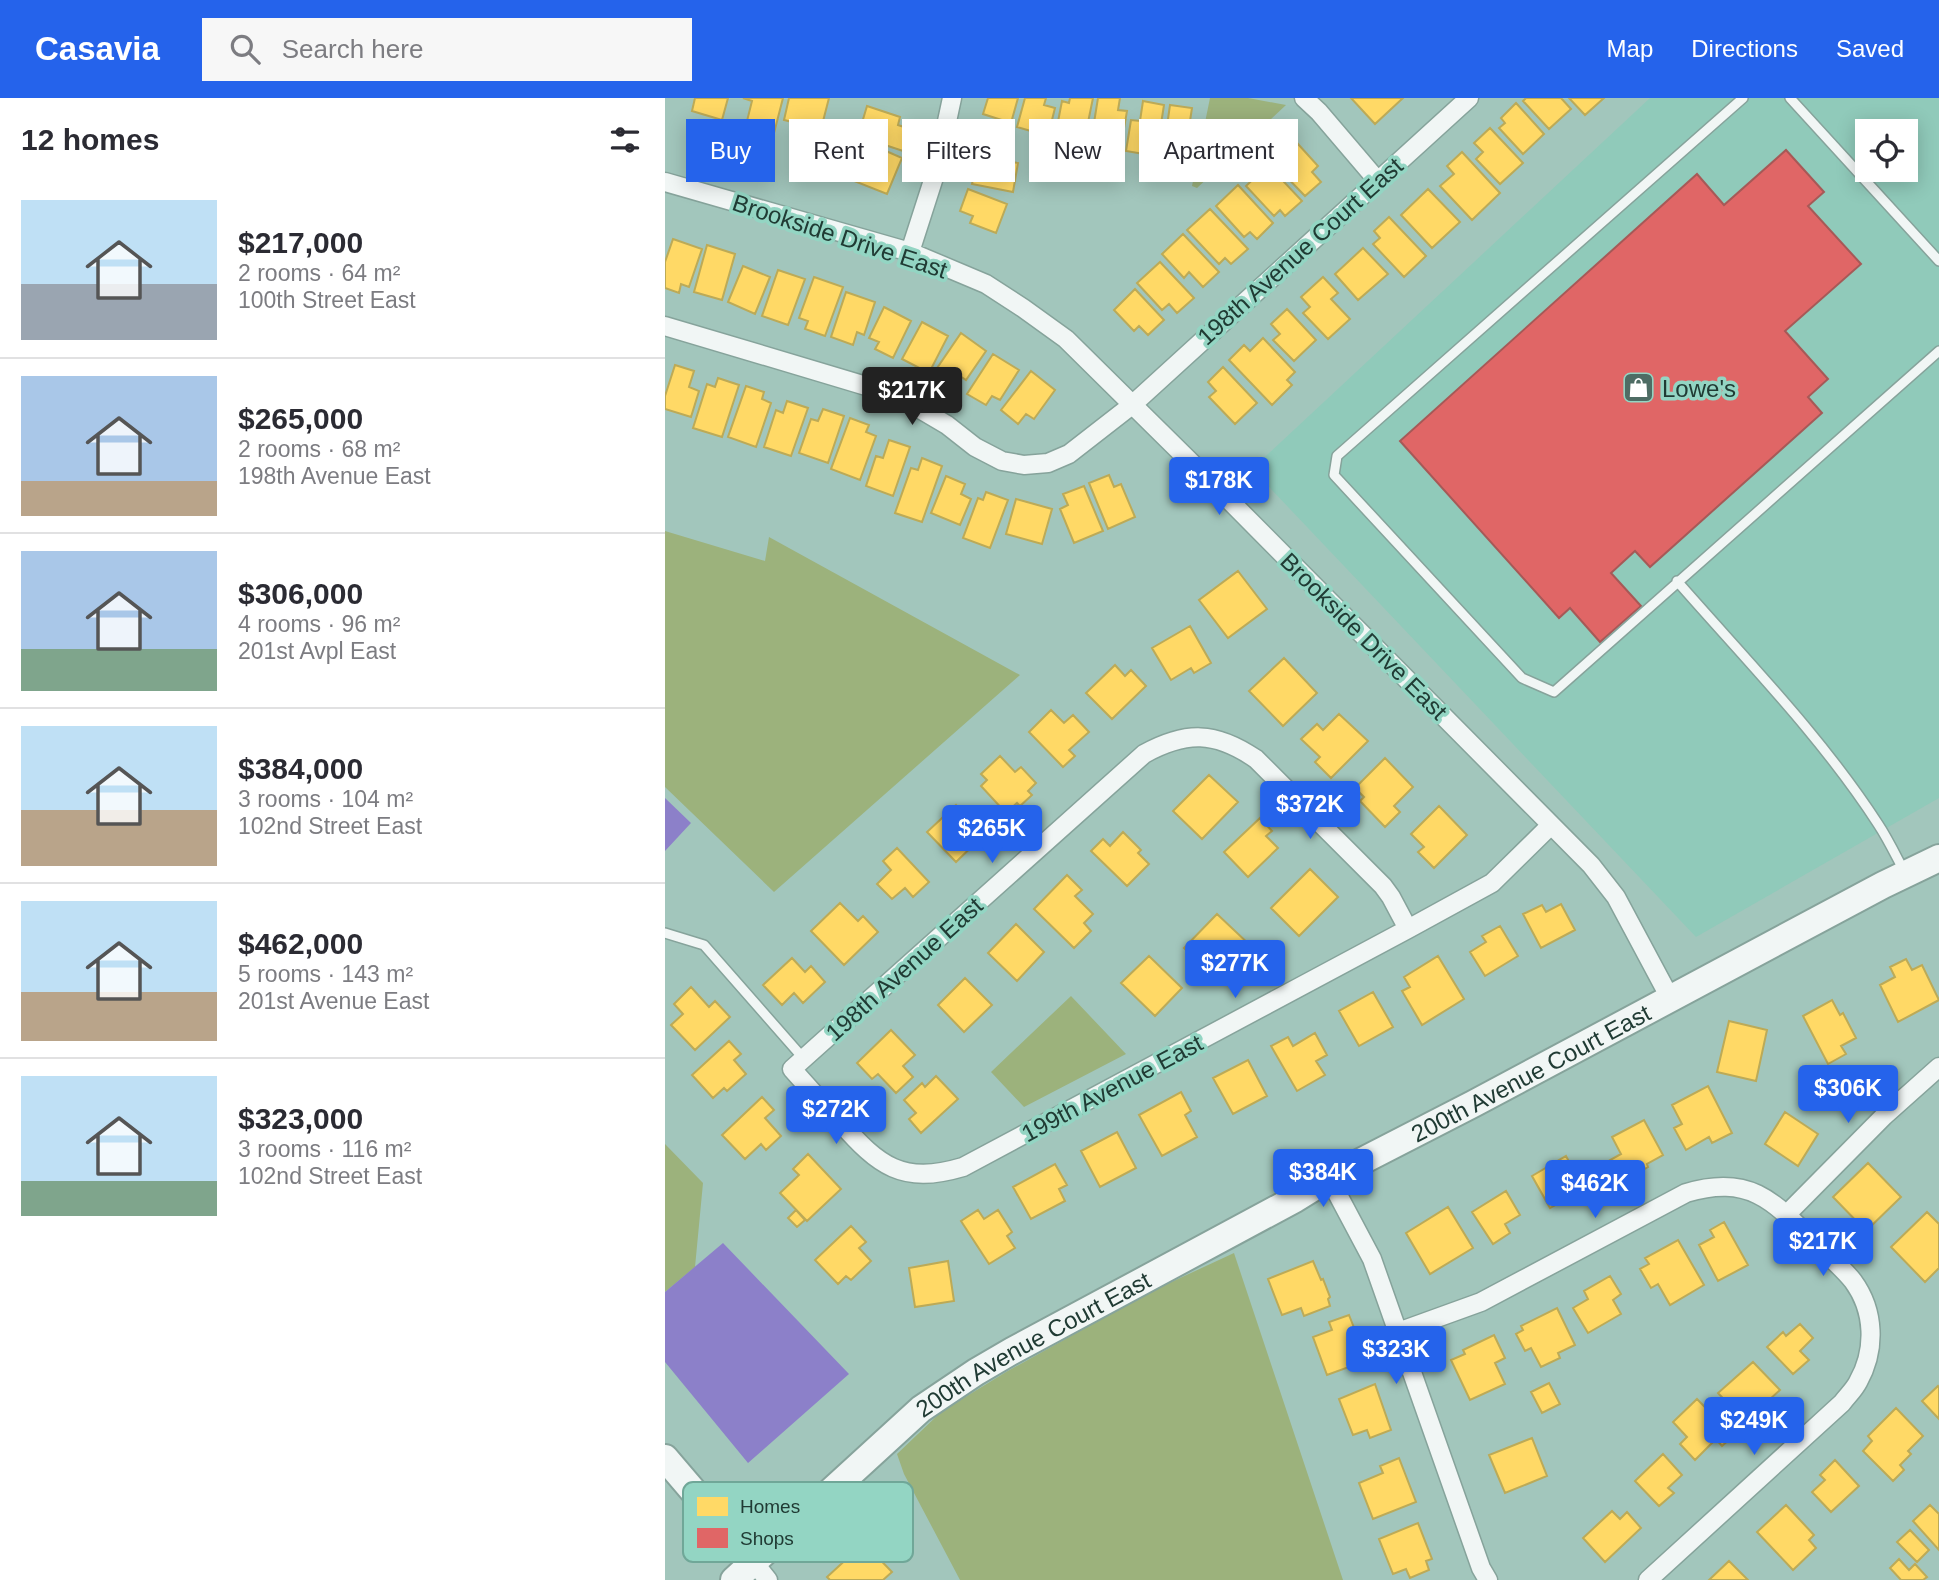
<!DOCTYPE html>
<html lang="en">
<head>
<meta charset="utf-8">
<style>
  body { margin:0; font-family:Arial,sans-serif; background:#f7f7f7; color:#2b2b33; height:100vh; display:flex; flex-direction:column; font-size:26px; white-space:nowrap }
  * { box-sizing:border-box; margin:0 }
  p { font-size:23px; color:#7c7c81 }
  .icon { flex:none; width:38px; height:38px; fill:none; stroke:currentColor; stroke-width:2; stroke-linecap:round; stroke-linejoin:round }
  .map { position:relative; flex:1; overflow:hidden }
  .sheet { display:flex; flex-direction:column; background:#fff; width:665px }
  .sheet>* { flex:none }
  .banner { position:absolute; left:21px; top:21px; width:665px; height:63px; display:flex; gap:14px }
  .controls { position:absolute; left:1190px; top:21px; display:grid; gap:14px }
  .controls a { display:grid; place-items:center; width:63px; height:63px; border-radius:0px; background:#fff; box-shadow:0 4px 18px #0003; font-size:35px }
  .price { position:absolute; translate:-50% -60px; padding:0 16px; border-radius:7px; background:#2563eb; color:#fff; font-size:23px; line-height:46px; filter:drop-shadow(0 2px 4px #0008) }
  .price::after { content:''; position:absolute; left:50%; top:42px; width:21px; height:16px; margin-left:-10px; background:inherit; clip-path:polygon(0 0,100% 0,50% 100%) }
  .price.selected { background:#222; color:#fff }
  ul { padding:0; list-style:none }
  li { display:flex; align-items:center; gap:21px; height:175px; padding:0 21px }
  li+li { border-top:2px solid #e1e1e2 }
  li span { display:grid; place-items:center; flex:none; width:196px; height:140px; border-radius:0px; color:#555 }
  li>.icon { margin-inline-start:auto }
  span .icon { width:84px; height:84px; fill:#fffc; stroke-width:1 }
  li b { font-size:30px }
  h2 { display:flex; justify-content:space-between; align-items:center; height:84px; padding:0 21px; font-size:30px }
  .tag { padding:0 24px; border-radius:0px; background:#fff; box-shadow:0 4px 18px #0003; font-size:24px; line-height:63px }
  .tag.selected { background:#2563eb; color:#fff }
  header { display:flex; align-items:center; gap:42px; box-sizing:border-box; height:98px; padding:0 35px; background:#2563eb; color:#fff }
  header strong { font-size:33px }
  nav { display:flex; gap:38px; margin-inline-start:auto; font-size:24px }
  .search { width:490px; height:63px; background:#f7f7f7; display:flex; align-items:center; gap:18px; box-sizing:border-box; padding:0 24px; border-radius:0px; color:#7c7c81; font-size:26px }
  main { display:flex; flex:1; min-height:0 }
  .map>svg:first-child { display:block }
</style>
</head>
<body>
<header>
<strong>Casavia</strong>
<div class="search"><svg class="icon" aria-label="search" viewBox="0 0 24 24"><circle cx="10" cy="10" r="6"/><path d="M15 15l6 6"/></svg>Search here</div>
<nav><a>Map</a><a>Directions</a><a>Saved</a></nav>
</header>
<main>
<section class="sheet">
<h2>12 homes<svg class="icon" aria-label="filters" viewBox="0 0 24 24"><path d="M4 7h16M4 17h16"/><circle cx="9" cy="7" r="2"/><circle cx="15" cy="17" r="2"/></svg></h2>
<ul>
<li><span style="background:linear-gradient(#bfe0f5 60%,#9aa5b1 0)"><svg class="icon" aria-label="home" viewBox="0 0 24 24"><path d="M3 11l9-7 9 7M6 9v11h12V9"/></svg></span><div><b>$217,000</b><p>2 rooms · 64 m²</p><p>100th Street East</p></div></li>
<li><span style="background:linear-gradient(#a9c7e8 75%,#b9a48a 0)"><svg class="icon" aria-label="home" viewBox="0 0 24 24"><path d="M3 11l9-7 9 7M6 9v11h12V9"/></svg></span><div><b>$265,000</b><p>2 rooms · 68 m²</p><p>198th Avenue East</p></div></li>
<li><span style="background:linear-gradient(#a9c7e8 70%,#7fa58c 0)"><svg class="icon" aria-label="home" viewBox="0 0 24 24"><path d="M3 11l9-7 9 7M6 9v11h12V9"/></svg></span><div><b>$306,000</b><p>4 rooms · 96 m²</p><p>201st Avpl East</p></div></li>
<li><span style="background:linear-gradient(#bfe0f5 60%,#b9a48a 0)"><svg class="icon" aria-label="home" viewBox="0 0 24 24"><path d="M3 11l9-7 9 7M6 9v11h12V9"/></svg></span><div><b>$384,000</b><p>3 rooms · 104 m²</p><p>102nd Street East</p></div></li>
<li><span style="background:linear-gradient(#bfe0f5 65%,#b9a48a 0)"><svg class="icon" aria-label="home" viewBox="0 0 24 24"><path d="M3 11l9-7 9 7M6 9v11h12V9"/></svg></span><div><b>$462,000</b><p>5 rooms · 143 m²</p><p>201st Avenue East</p></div></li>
<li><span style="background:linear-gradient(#bfe0f5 75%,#7fa58c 0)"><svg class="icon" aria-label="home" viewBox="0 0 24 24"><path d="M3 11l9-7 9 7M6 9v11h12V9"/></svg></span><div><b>$323,000</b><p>3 rooms · 116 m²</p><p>102nd Street East</p></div></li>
</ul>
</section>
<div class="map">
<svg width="1274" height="1482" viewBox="0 0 1274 1482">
  <rect width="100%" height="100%" fill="#a2c6bc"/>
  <!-- built -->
  <path fill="#90caba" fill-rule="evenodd" d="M985,0H1274V700L1031,839L587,371ZM1202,33H1241V72H1202Z"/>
  <!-- green -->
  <path fill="#9cb27c" d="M545,0H583L621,7L532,90L527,88Z
    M0,433L100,463L104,439L355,577L109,794L0,689Z
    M406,898L461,956L359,1009L326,974Z
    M0,1046L38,1085L30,1169L0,1194Z
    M569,1155L678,1482H295L239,1376L232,1356L276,1314L341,1274L487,1193Z"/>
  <!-- water -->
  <path fill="#8c80c9" d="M0,700L26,725L0,753Z
    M58,1145L184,1276L83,1365L0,1264V1194Z"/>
  <!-- homes -->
  <path fill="#ffd966" stroke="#bcaa57" stroke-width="2" d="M30,0H63L57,22L27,13Z
    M78,0H118L109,35L81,27L87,3Z
    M124,0H164L156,31L119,22Z
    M323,0H353L346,25L318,16Z
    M360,0H381L379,7L390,10L383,38L352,29Z
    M405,0H428L419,44L390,39L397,3L404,5Z
    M433,0H455L453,12L462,13L456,48L426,43Z
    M686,0H738L710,26Z
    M861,0H896L906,11L884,31L858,3Z
    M904,0H939L920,17Z
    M478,3L499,7L491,58L461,53L466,22L475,23Z
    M851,5L879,36L858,56L834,30L840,25L836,20Z
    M505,7L527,10L525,23L532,24L527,60L498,56Z
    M202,8L235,19L233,27L245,31L238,53L193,38Z
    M825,30L858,65L835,86L811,61L818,54L809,45Z
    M633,46L653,68L647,74L656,84L640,98L610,67Z
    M212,49L237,60L222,96L179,79L190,53L208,60Z
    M797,54L835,95L807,122L775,88L789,76L782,68Z
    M325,60L353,65L348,94L307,86L311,66L323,68Z
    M603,67L637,103L620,118L615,112L609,118L581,88Z
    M573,87L608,125L592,141L585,134L579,139L551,108Z
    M303,91L342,106L331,135L305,125L308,118L295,113Z
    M763,91L795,124L767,150L736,117Z
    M545,111L583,151L566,166L560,160L554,166L522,132Z
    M724,119L761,158L739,179L708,146L715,140L709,133Z
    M518,136L554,174L538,189L524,174L519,180L497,156Z
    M8,141L37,151L24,189L16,186L14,195L0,190V164Z
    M42,147L70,156L57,202L29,194Z
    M698,150L723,176L693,202L670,176Z
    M495,164L529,200L512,215L504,206L497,212L472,185Z
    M78,168L105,179L90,216L63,204Z
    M113,172L140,181L123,227L97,218Z
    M149,179L178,189L160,238L140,231L143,223L134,220Z
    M658,179L673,195L666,201L685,221L663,241L638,215L645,209L636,199Z
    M470,191L499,222L483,237L474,228L469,233L449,212Z
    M181,194L210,204L199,237L192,234L188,247L166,239Z
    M219,209L246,223L228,260L210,251L214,244L204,240Z
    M622,211L651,242L629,263L608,242L615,236L606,226Z
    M257,224L283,238L264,275L237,261Z
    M296,235L321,253L301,282L295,278L287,289L268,276Z
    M598,240L630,274L622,282L627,287L607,307L564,262L579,247L585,253Z
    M328,256L354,272L335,302L327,298L321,307L302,296Z
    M10,267L29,273L24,289L34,293L26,319L0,311V298Z
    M558,269L592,305L570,326L544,299L551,293L543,284Z
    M366,273L390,292L369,321L361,316L353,326L336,312Z
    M53,280L74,287L57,339L28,330L42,286L50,289Z
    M81,288L99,294L97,301L106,305L91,349L63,339Z
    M122,303L143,310L126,358L99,349L111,312L118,315Z
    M158,311L179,318L163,365L134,355L146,321L153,323Z
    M185,320L204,327L201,334L211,338L195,382L166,371Z
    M224,342L245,349L228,398L201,388L211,358L218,360Z
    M257,360L277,368L257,424L230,415L246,370L253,372Z
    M444,377L449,389L456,386L470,419L443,431L424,385Z
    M281,378L300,386L296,396L306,401L295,427L266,415Z
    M419,388L438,433L409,445L395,411L403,407L398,396Z
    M321,394L343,402L325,450L298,440L313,400L318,402Z
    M351,401L387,411L377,446L341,436Z
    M573,473L602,511L563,540L534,502Z
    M525,528L546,565L529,575L526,570L506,582L487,550Z
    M619,560L652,595L618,628L584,593Z
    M450,567L460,578L466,572L481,588L447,621L421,595Z
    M386,612L399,625L408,617L424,634L404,652L410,658L398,669L364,634Z
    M674,616L703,643L666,680L650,664L655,659L636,641L652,626L658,632Z
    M335,658L350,674L356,669L371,685L363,693L367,697L355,708L352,705L341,715L316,688L322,682L316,676Z
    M720,660L748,689L729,708L735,714L720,729L695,703L699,699L690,690Z
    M544,677L573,704L537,741L508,713Z
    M291,707L319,737L291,764L262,734Z
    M774,708L802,737L769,770L753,754L759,749L746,736Z
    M595,720L607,733L601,738L613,750L583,779L559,754Z
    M458,734L476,752L473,755L484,766L462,788L426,753L438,741L445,748Z
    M232,750L264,784L248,799L240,790L227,801L212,786L226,772L218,763Z
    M645,771L673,799L634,838L606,810Z
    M402,777L417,792L410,798L428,816L419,825L426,833L409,850L369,811Z
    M175,805L193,823L198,818L213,834L179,867L146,833Z
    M896,806L910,832L876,850L858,816L877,807L881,814Z
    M552,816L587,849L554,884L519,850Z
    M351,826L379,854L352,883L323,855Z
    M835,828L853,858L820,878L805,854L821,844L817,838Z
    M484,858L517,890L490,918L456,885Z
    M773,858L799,901L757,927L737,893L745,889L739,879Z
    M127,860L140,874L146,868L160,884L138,905L129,895L117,907L98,887Z
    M1241,861L1247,872L1257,867L1274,902L1233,924L1215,887L1230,879L1225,869Z
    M300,880L327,907L299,934L273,907Z
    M26,889L44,909L50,903L65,919L30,952L6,927L18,916L9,906Z
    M708,894L728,929L694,948L674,913Z
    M1167,902L1175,917L1178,915L1191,940L1176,948L1181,956L1163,966L1138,918Z
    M1064,923L1102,932L1091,983L1052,974Z
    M226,932L250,957L238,968L248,979L231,995L213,976L207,981L192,965Z
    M650,935L662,957L651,963L660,977L632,993L606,948L623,939L628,948Z
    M64,943L76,956L69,962L81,976L62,993L59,990L48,1000L27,977Z
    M583,962L602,998L568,1016L548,980Z
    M271,978L293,1001L256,1035L244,1021L251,1015L239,1002L257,985L260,989Z
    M1043,988L1067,1035L1047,1045L1044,1039L1021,1052L1009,1030L1017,1026L1007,1007Z
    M516,994L526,1013L520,1017L532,1039L497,1058L474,1017Z
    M97,999L109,1012L100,1020L116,1038L101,1052L96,1046L80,1061L57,1037Z
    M1120,1014L1153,1036L1133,1068L1100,1046Z
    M979,1022L998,1057L982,1066L983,1069L965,1079L963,1076L956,1080L945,1062L956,1056L947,1039Z
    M452,1034L471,1070L435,1089L416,1053Z
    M143,1056L176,1091L142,1123L115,1095L134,1077L128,1071Z
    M901,1058L908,1071L915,1067L926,1086L885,1110L867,1078Z
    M1203,1065L1236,1099L1201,1133L1168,1099Z
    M390,1066L402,1087L394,1091L400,1103L366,1121L348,1089Z
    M841,1093L855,1117L840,1126L845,1135L828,1146L807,1114Z
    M783,1109L808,1150L765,1176L741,1135Z
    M131,1112L140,1122L132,1129L123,1120Z
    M313,1112L319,1121L333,1112L347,1134L342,1138L350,1150L324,1166L296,1123Z
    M1262,1114L1274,1126V1170L1260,1184L1226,1149Z
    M1059,1124L1083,1167L1053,1183L1034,1147L1049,1139L1045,1132Z
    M186,1128L201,1144L194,1150L206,1163L186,1182L181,1178L173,1186L150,1162Z
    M1013,1142L1039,1187L1005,1207L993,1186L986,1190L975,1171L984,1166L980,1160Z
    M283,1163L289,1203L250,1209L244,1170Z
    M648,1163L656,1182L658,1181L665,1199L663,1201L665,1208L639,1218L636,1210L617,1217L603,1181Z
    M945,1178L956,1196L948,1202L956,1216L923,1235L908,1210L923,1201L919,1193Z
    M892,1210L910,1247L893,1255L895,1260L876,1269L866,1250L860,1253L851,1236L858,1232L856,1228Z
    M684,1217L695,1245L689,1248L695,1265L662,1277L648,1239L667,1232L664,1224Z
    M1135,1226L1148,1240L1135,1253L1144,1262L1128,1276L1102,1249L1118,1234L1121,1238Z
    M829,1237L840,1260L830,1265L840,1286L805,1302L786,1262L800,1256L798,1252Z
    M1088,1264L1115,1292L1080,1324L1053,1295Z
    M884,1285L895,1306L877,1315L866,1294Z
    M710,1286L726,1332L705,1340L702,1332L688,1337L674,1301Z
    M1273,1288L1274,1289V1321L1257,1303Z
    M1032,1301L1068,1338L1057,1348L1051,1341L1030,1362L1015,1346L1022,1339L1008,1324Z
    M1231,1310L1258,1338L1243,1353L1246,1356L1235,1367L1239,1372L1228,1383L1198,1353L1207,1343L1203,1338Z
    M867,1340L882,1378L840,1395L824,1357Z
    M998,1356L1017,1377L1003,1390L1009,1395L994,1408L970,1383Z
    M734,1360L751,1404L708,1421L694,1385L718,1375L715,1368Z
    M1170,1362L1194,1388L1166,1414L1147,1394L1160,1382L1155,1377Z
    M1121,1407L1149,1437L1144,1442L1151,1450L1128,1472L1092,1434Z
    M1265,1407L1274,1416V1452L1248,1423Z
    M947,1413L955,1421L962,1414L976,1430L940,1464L918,1440Z
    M753,1425L767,1461L761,1463L764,1472L745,1480L741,1471L728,1476L714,1441Z
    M1245,1432L1264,1452L1252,1464L1232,1444Z
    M199,1445L227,1474L218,1482H165L162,1479Z
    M1234,1461L1244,1472L1250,1466L1262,1479L1258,1482H1236L1225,1470Z
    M1064,1463L1083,1482H1044Z"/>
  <!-- shops -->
  <path fill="#e06666" stroke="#a65957" stroke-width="2" d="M1121,52L1159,94L1143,108L1196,166L1120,233L1163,281L1143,299L1157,315L985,469L970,453L946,475L976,508L935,544L905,510L894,520L735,343L1032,76L1059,107Z"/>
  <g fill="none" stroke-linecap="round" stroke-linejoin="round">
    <defs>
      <path id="lane" d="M1078,0L672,358L669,377L857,580L889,594L1274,253
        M1125,0L1274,163
        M1012,483C1081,562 1156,638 1213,726C1223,741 1231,758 1239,773
        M0,835L39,847L139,961"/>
      <path id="street" d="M639,0L654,14L712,82
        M0,84L245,154L321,186L358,210L401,241L561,399L926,767L951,799L1005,900
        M245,154L272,70L287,0
        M0,228L208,290L243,304L282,327L310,349L337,363L359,367L383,365L404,356L467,307L804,0
        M743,831L726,799L718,788L591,661C550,633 521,633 479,656L127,971C143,989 159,1007 175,1024C214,1068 237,1087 298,1069L743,831L827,785L886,727
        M664,1080L707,1161L816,1470L823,1482
        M1122,1116L1219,1018L1274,969
        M733,1234L816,1204L1021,1095C1084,1076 1108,1102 1150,1145C1162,1157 1177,1169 1188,1183C1210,1213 1211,1252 1193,1284C1189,1292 1182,1298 1177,1305L983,1482
        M88,1463L103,1482"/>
      <g id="secondary">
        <path d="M0,1360L88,1463"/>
        <path id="s1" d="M69,1482L256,1311L311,1274L347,1253L630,1101L664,1080L808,1006L1218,787L1274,760"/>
      </g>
    </defs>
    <!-- lane casing -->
    <use href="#lane" stroke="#86a39b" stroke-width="12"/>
    <!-- street casing -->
    <use href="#street" stroke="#86a39b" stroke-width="21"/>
    <!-- secondary casing -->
    <use href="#secondary" stroke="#86a39b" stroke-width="30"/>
    <!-- lane -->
    <use href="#lane" stroke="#f1f6f5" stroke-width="9"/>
    <!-- street -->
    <use href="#street" stroke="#f1f6f5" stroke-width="18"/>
    <!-- secondary -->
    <use href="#secondary" stroke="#f1f6f5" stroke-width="26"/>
  </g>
  <!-- icons -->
  <defs>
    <symbol id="shop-square" viewBox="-11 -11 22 22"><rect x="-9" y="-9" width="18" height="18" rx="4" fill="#4e6c64" stroke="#93d5c3"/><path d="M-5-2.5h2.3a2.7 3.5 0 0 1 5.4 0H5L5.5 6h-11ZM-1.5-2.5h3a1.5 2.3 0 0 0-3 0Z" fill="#fff"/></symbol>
  </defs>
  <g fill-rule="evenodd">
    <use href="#shop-square" x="956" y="272" width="35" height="35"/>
  </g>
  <g text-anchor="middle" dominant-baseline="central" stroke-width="7" stroke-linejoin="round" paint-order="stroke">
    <!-- street labels -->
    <g font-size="24" fill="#203b34" stroke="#93d5c3">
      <text transform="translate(175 138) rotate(18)">Brookside Drive East</text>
      <text transform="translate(635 153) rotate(-42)">198th Avenue Court East</text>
      <text transform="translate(699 538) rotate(45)">Brookside Drive East</text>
      <text transform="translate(239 871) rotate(-42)">198th Avenue East</text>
      <text stroke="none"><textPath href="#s1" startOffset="950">200th Avenue Court East</textPath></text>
      <text transform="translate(447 990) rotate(-28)">199th Avenue East</text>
      <text stroke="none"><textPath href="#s1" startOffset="383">200th Avenue Court East</textPath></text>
    </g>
    <!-- poi labels -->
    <g font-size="24" fill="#203b34" stroke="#93d5c3" text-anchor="start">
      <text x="997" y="290">Lowe's</text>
    </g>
  </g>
  <!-- legend -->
  <rect x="18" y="1384" width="230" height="80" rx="10" fill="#93d5c3" stroke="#70a798" stroke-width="2"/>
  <rect x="32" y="1399" width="31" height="19" fill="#ffd966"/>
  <rect x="32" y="1430" width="31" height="20" fill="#e06666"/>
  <g font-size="19" fill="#203b34">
    <text x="75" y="1415">Homes</text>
    <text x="75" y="1447">Shops</text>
  </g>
</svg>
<div class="controls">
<a><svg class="icon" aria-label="locate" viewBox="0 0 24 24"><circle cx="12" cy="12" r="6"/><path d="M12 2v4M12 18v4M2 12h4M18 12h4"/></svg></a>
</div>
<b class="price selected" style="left:247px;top:329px">$217K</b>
<b class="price" style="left:554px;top:419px">$178K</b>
<b class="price" style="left:645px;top:743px">$372K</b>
<b class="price" style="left:327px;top:767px">$265K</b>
<b class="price" style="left:570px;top:902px">$277K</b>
<b class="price" style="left:1183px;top:1027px">$306K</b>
<b class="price" style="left:171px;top:1048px">$272K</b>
<b class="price" style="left:658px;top:1111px">$384K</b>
<b class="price" style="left:930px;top:1122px">$462K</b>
<b class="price" style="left:1158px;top:1180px">$217K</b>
<b class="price" style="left:731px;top:1288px">$323K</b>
<b class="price" style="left:1089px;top:1359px">$249K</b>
<div class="banner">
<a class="tag selected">Buy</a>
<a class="tag">Rent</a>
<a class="tag">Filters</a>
<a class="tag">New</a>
<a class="tag">Apartment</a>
</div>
</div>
</main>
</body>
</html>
